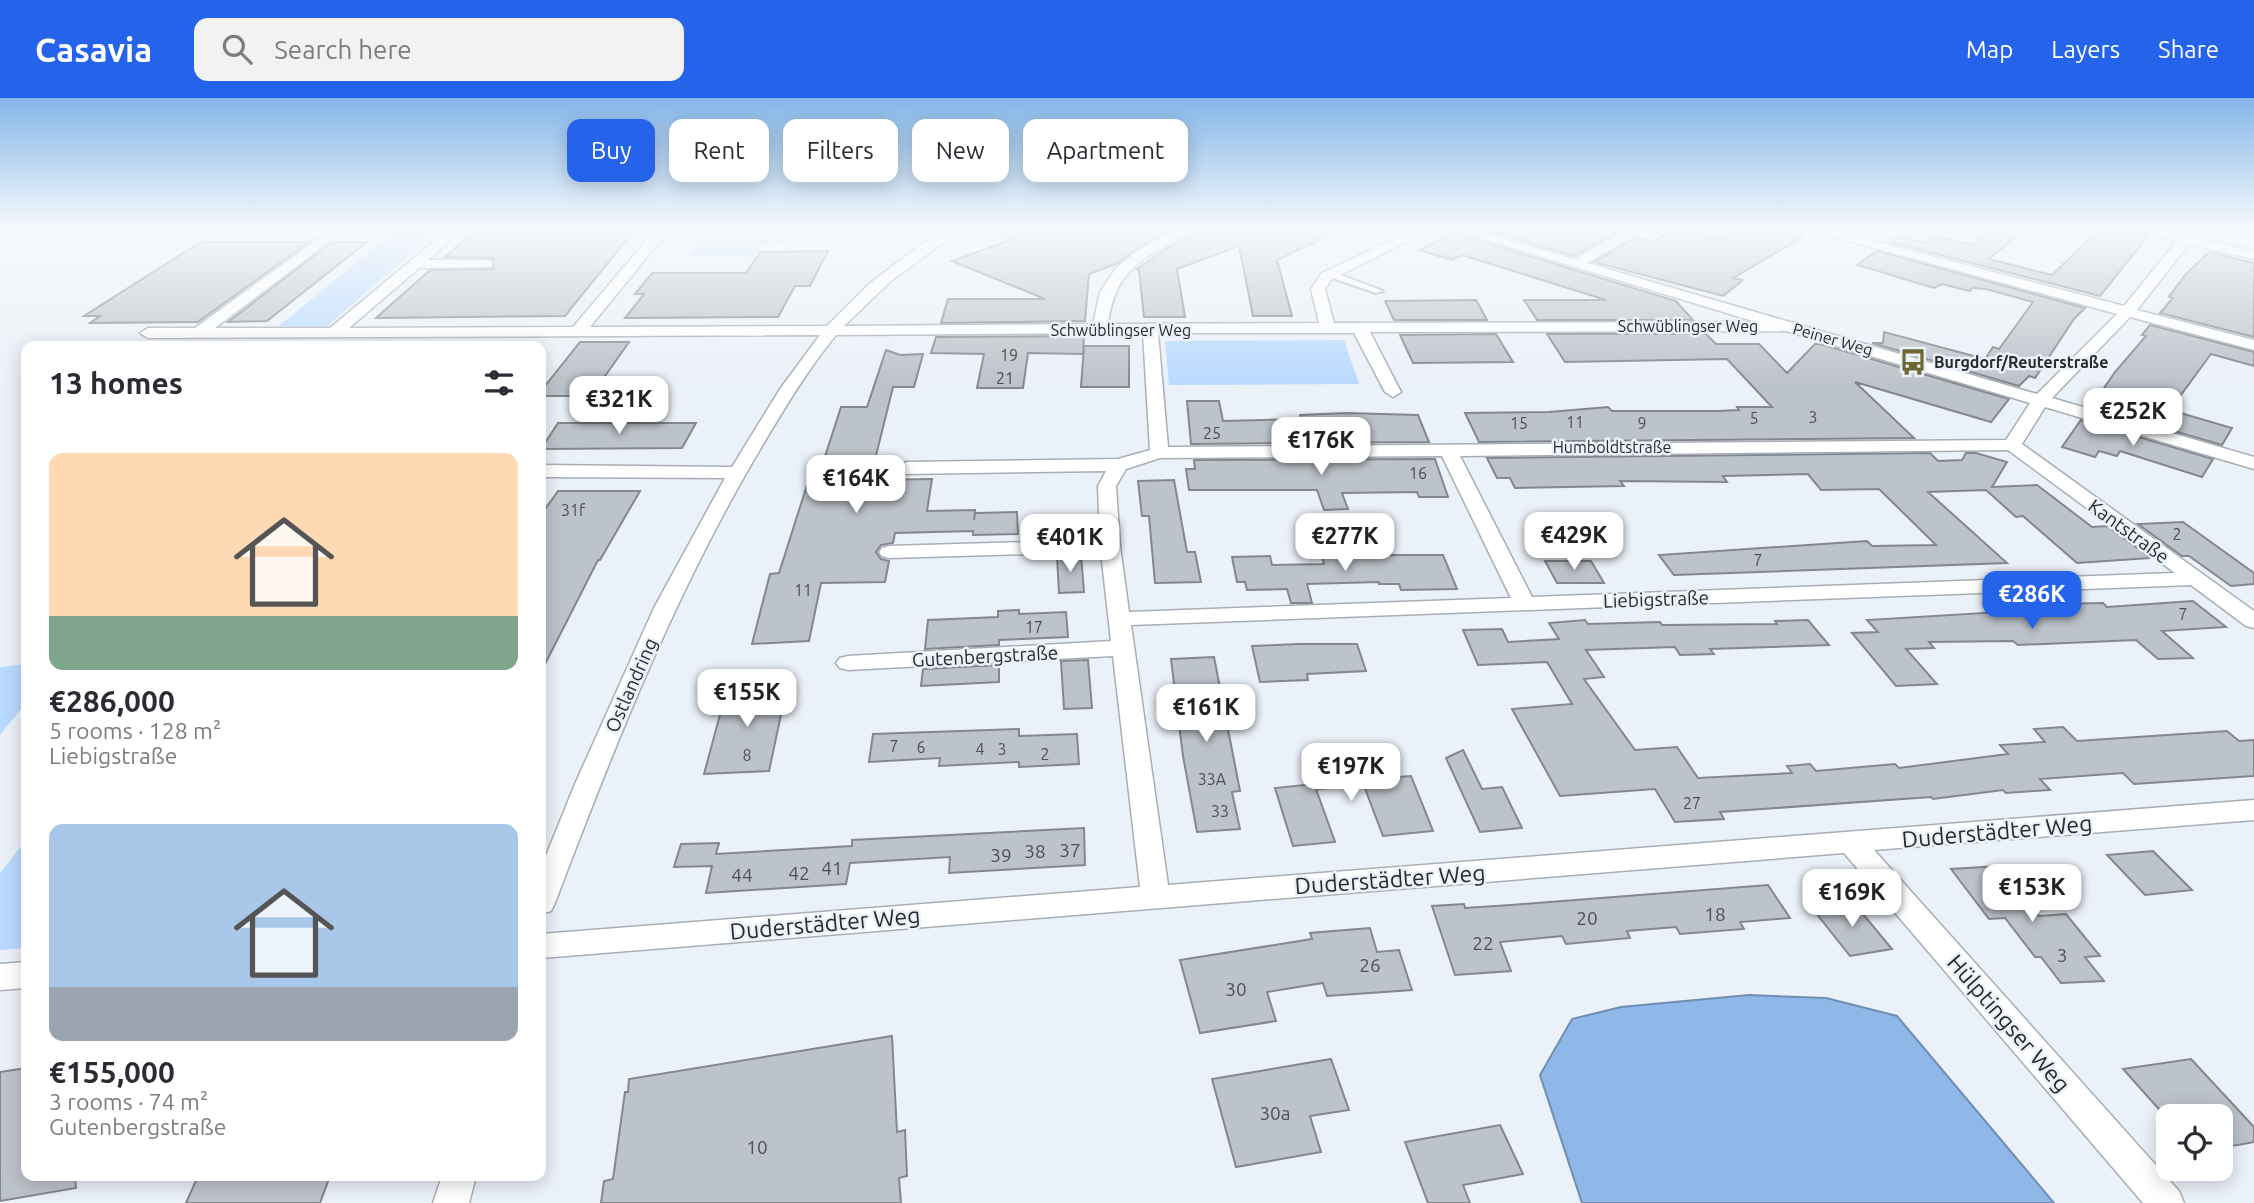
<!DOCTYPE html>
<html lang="en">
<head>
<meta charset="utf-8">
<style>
  body { margin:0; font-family:Ubuntu,sans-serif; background:#f2f2f3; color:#2b2b33; height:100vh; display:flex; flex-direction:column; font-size:26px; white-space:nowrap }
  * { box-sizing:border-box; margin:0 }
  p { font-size:23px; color:#7c7c81 }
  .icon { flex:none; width:38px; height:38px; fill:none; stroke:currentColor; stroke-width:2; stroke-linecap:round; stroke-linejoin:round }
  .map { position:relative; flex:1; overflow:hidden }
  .drawer { position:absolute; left:21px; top:243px; width:525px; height:840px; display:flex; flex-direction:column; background:#fff; border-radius:14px; box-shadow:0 4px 18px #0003 }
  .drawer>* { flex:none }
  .guide { position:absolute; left:567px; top:21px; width:665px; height:63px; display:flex; gap:14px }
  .controls { position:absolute; left:2156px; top:1006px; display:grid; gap:14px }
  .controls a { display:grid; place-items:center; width:77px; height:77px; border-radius:14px; background:#fff; box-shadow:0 4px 18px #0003; font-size:35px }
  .price { position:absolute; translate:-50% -60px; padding:0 16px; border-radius:14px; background:#fff; color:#222; font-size:23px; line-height:46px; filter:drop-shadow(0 2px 4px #0008) }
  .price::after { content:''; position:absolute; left:50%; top:42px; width:21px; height:16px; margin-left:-10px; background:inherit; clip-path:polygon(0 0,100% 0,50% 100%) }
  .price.selected { background:#2563eb; color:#fff }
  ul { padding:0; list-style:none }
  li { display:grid; align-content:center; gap:14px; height:371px; padding:0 28px }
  li span { display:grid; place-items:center; height:217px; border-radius:14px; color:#555 }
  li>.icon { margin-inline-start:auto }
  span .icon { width:126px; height:126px; fill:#fffc; stroke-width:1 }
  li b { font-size:30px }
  h2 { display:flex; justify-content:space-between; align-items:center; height:84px; padding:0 28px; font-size:30px }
  .tag { padding:0 24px; border-radius:14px; background:#fff; box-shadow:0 4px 18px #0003; font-size:24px; line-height:63px }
  .tag.selected { background:#2563eb; color:#fff }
  header { display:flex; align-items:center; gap:42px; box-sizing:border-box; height:98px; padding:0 35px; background:#2563eb; color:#fff }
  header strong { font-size:33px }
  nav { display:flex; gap:38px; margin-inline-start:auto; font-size:24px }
  .search { width:490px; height:63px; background:#f2f2f3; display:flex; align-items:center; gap:18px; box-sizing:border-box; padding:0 24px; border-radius:14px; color:#7c7c81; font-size:26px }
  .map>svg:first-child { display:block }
</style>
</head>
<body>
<header>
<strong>Casavia</strong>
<div class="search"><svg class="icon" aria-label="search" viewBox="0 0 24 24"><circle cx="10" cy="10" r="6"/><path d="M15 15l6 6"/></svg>Search here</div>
<nav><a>Map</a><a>Layers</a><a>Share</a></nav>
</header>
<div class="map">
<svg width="2254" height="1105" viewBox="0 0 2254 1105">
  <rect width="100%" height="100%" fill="#ebf1f8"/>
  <!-- green -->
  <path fill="#b9d9fe" d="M398,130H441L327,228H279Z
    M700,144H763L753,158H690Z
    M1344,242L1359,286L1169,287L1165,243Z
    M26,566V605L0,637V569Z
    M26,742V850L0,852V775Z"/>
  <!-- water -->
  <path fill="#8fb8e9" stroke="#708eb1" stroke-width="2" d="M1749,897L1826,900L1897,918L2054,1105H1582L1540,977L1572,921L1621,909Z"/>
  <!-- building -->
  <path fill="#bdc3ca" stroke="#82888e" stroke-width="2" d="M479,130H636L565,218L376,220L430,172L494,171L493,160L445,159Z
    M987,130H1172L1136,151L1118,165L1089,176L1085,223L941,225L948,201H1045L952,163L1011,142Z
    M1197,130H1344L1277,162L1292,218H1253L1239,148L1177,171L1185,219H1144L1139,172L1137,171Z
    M1479,130H1600L1617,135L1574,158Z
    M1675,130L1723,141L1744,130L1775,131L1803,139L1733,180L1743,182L1723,198L1594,164L1636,140L1653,144Z
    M1993,130H2027L1989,161L2052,177L2100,131L2148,138L2100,198L1890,144L1899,138L1926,145L1935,138L1972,147Z
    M1454,135L1676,203L1693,222H1537L1524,202H1606L1462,157L1452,162L1419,152Z
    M207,144H309L198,224L90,225L100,218H84L199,145Z
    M332,144H367L267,223L228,224Z
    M828,153L810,188H795L778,219L625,220L644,196H635L652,175H746L760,154Z
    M1877,153L2085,210L2074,221L2035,280L2029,278L2019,288L1872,245H1883L1884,234L1985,261L1993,249L1999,251L2033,204L1986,191L1972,190L1970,193L1942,186L1934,190L1857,167Z
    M2209,154L2254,165V239L2160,215L2173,200L2169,199L2185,177Z
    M1476,202L1487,222H1394L1385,203Z
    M2150,227L2254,254V268L2211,256L2170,312L2232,330L2222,347L2091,309L2115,274L2146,238L2142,237Z
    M1496,236L1513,264L1413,265L1400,237Z
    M1547,236H1706L1716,246H1759L1787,275L1815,246H1820L2009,301L1991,324L1855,284L1914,340L1479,344L1465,315L1549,314L1608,309L1612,313H1717L1739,312L1737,309H1772L1727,261L1565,264Z
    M1084,238L1083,256L1028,255L1023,290H977L984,256L931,255L936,239Z
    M580,244H629L591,298H541V293Z
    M1084,248H1129V289H1081Z
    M886,252L900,257L923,256L914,289H893L870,382L932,381L927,413L975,412L974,422L975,415L1017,414L1018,436L973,437V433L895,435L893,445L881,447L876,454L881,461L889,463L885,484L821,485L809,543L752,546L770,476L779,475L808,384L817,383L841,309H867Z
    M1187,303H1219L1223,323L1301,321L1300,317L1346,315L1418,317L1429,344L1191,346Z
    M2081,322L2213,361L2202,379L2120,353L2117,358L2099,353L2095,359L2062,349Z
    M558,325H696L682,350L541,351Z
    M1930,355L1938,363L1962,362L1966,355H1976L2007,364L1992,389L2037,387L2092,429L2107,428L2151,460L2077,465L2023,418L2016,419L1986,392L1928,394L2007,465L1674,477L1659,457L1867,443L1872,448L1936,447L1879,391L1821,392L1808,376L1723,378L1727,384L1620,383L1624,388L1515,390L1510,380H1497L1487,360Z
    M1435,361L1448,399H1419L1417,394L1342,395L1348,411L1324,412L1317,392H1189L1186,371H1195L1194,362Z
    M1174,382L1187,454H1195L1201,484L1155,485L1149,418H1142L1138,383Z
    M558,393H640L600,462H598L541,574V417Z
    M2183,424L2254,475V486L2231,488L2189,458H2182L2138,426Z
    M1368,454L1369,457H1443L1457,491L1401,492L1399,486H1379V484L1307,486L1312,505H1291L1287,491L1247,492L1245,484H1237L1232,459L1270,458L1272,467L1324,466L1321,455Z
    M1081,457L1084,494L1059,495L1057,458Z
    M1545,463H1591L1604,485H1557Z
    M2193,503L2226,529L2162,533L2193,560L2158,561L2136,542L2018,547L2013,543L1929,544L1934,550L1906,551L1937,586L1896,588L1852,535L1878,534L1867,522L2001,514L1994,507L2103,505L2107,509Z
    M1019,512V516L1066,514L1068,539L999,542V547L925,551L928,522L998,519V513Z
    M1585,522L1588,526L1660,524L1662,527L1777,526L1775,523L1808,522L1829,547L1710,551L1714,556L1680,557L1675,549L1586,552L1604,579L1584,581L1635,652L1677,649L1698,680L1792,675L1787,668L1810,666L1816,673L1895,666L1899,670L2008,656L2000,647L2045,644L2034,631L2063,629L2077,643L2227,633L2239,643L2254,642V678L2134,686L2123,675L2040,681L2050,692L2006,695L2003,692L1933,701L1931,699L1720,714L1724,721L1675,724L1655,691L1560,698L1512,611L1572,606L1547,564L1478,567L1463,532L1502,531L1508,544L1559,541L1549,525Z
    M1298,546H1357L1366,573L1307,576L1308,582L1260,584L1252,548Z
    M1214,559L1240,693L1232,694L1240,731L1197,734L1183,658L1171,561Z
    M1088,562L1092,610L1064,611L1061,563Z
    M999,567V584L921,588L923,571Z
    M788,584L769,673L704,676L728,587Z
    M1019,631V638L1077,636L1079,666L1019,669V664L939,668L940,660L869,664L873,636Z
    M1463,652L1482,691L1502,689L1522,730L1480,734L1446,660Z
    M1328,657L1333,670L1366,667L1371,681L1411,678L1433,733L1383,738L1364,688L1316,691L1335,744L1293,748L1275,690L1315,686L1305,659Z
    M1084,730L1085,767L949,775L950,759L850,765L846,786L706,795L712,768L674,769L681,746L719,745L716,756L852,748V742Z
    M2153,753L2192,792L2145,797L2107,757Z
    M2000,768L2039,818L2066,816L2100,858L2085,859L2104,883L2061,885L2041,859H2035L2005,820L1989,821L1951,771Z
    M1768,787L1790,820L1740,824L1744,831L1680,836L1676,829L1627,833L1630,840L1566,846L1562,838L1500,844L1511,873L1455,877L1432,808L1464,806L1465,810L1511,807Z
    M1853,804L1892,851L1850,858L1812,810Z
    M1370,830L1377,854L1399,852L1412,892L1327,898L1323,885L1267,894L1276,923L1200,935L1180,862L1312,841L1310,835Z
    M892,938L897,1034L905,1032L907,1078L899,1080L901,1105H601L604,1083L613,1081L625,994H628L629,981Z
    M1331,961L1349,1012L1310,1018L1321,1054L1236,1069L1212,981Z
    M2191,961L2254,1029V1044L2221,1050V1018H2165L2123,971Z
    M26,970V1078H75L76,1090L0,1103V974Z
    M1500,1027L1523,1076L1463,1087L1470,1105H1428L1405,1044Z
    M198,1078H330L320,1105H186Z"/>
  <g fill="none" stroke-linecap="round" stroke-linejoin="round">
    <defs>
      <path id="service" d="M1327,174H1333L1383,193L1376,195L1327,178Z"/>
      <path id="minor" d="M347,130L215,230H330L450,130H464L428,162H487L492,163V169L419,170L349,230L573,229L657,130H670L667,135H780L792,130H810L782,143H660L590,229L827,228L869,186L910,155L948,130H964L892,182L844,228L1093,226L1100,194L1116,170L1137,153L1178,130H1195C1187,138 1176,142 1167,147C1129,168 1114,183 1108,226L1319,225L1311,191L1322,175L1417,130H1434L1332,181L1325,191L1334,225L1756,224L1447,130H1468L1574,161L1631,130H1647L1587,165L2037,296L2117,216L1801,130H1824L2124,208L2177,143L2133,130H2158L2183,136L2188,130H2201L2195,139L2254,153V161L2189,146L2137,212L2254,242V252L2130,219L2052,300L2254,359V371L2045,309L2022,346L2254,513V530L2246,528L2191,487L1131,527L1168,787L2254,702V722L1874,752L2179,1093L2184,1105H2143L1844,755L541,860V836L1140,789L1113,558L848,572L840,570L836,565L840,560L848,558L1111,543L1101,454L889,460L882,458L879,454L882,450L889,448L1100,442L1098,388L1106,373L906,376L897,370L906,364L1118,361L1150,352L1143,235L836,237C804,276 778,321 752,365C671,505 612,654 555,805L551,813L541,816V770L575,686L654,510L725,380L541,379V367L732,369L780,291L820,237L148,240L140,235L148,230H195L322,138H190L185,137V131ZM1786,233L2030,305L2006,342L1168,349L1158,235H1354L1385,294L1393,299L1401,294L1370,234ZM2008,352L2175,475L1532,499L1460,358ZM1442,358L1511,500L1129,514L1120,448L1116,388L1126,371L1160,360Z
        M26,864V890L0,892V866Z
        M442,1078H476L469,1105H433Z"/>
    </defs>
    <!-- service casing -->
    <use href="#service" stroke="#a8aeb5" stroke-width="4"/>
    <!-- minor casing -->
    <use href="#minor" stroke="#a8aeb5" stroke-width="3"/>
    <!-- service -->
    <use href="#service" fill="#fff" fill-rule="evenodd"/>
    <!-- minor -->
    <use href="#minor" fill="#fff" fill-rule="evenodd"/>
  </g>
  <!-- sky -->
  <linearGradient id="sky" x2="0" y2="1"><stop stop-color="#84b6e8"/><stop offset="0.46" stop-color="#f6f9fc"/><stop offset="1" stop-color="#f6f9fc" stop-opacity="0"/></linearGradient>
  <rect width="2254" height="285" fill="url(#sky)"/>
  <!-- icons -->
  <defs>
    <symbol id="bus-bare" viewBox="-9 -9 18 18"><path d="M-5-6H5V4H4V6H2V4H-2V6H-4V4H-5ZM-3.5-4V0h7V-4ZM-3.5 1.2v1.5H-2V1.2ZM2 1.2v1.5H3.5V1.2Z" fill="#6d6734" stroke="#ebf1f8" stroke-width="2.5" paint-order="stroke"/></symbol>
  </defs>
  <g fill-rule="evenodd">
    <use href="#bus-bare" x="1894" y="245" width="38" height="38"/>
  </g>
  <g text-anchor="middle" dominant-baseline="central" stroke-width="5" stroke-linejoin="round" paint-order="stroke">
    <!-- far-street labels -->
    <g font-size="16" fill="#282b2d" stroke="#ebf1f8">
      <text x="1688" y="228">Schwüblingser Weg</text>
      <text x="1121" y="232">Schwüblingser Weg</text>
      <text transform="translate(1833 241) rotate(16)">Peiner Weg</text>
      <text x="1612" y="349">Humboldtstraße</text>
    </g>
    <!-- number labels -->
    <g font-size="16" fill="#4d5154">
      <text x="1009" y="257">19</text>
      <text x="1005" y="280">21</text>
      <text x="1813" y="319">3</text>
      <text x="1754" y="320">5</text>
      <text x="1575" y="324">11</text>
      <text x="1519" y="325">15</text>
      <text x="1642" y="325">9</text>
      <text x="1212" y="335">25</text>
      <text x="1418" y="375">16</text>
      <text x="573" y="412">31f</text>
      <text x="2177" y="436">2</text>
      <text x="1758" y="462">7</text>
      <text x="803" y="492">11</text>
      <text x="2183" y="516">7</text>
      <text x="1034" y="529">17</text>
      <text x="894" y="648">7</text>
      <text x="921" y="649">6</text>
      <text x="980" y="651">4</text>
      <text x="1002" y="651">3</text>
      <text x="1045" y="656">2</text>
      <text x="747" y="657">8</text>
      <text x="1212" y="681">33A</text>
      <text x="1692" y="705">27</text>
      <text x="1220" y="713">33</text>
    </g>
    <!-- far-poi labels -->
    <g font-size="16" font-weight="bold" fill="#282b2d" stroke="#ebf1f8" text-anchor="start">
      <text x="1934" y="264">Burgdorf/Reuterstraße</text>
    </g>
    <!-- street labels -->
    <g font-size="19" fill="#282b2d" stroke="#ebf1f8">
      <text transform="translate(2129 433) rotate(36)">Kantstraße</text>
      <text transform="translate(1656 501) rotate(-2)">Liebigstraße</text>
      <text transform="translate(985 558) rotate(-3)">Gutenbergstraße</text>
      <text transform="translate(631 587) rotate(-66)">Ostlandring</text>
    </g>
    <!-- near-number labels -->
    <g font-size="19" fill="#4d5154">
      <text x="1070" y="752">37</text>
      <text x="1035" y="753">38</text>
      <text x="1001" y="757">39</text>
      <text x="832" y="770">41</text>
      <text x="799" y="775">42</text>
      <text x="742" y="777">44</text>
      <text x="1715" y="816">18</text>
      <text x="1587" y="820">20</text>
      <text x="1483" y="845">22</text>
      <text x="2062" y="857">3</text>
      <text x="1370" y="867">26</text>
      <text x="1236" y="891">30</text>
      <text x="1275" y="1015">30a</text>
      <text x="757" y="1049">10</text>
    </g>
    <!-- near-street labels -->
    <g font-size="23" fill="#282b2d" stroke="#ebf1f8">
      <text transform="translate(1997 733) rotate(-5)">Duderstädter Weg</text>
      <text transform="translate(1390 781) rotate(-4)">Duderstädter Weg</text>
      <text transform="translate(825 825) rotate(-5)">Duderstädter Weg</text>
      <text transform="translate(2009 925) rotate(49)">Hülptingser Weg</text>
    </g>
  </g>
</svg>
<div class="controls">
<a><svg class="icon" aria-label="locate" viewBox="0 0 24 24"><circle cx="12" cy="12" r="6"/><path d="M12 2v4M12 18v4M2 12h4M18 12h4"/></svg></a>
</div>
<b class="price" style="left:619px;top:338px">€321K</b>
<b class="price" style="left:2133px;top:350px">€252K</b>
<b class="price" style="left:1321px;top:379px">€176K</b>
<b class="price" style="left:856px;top:417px">€164K</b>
<b class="price" style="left:1574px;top:474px">€429K</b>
<b class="price" style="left:1345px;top:475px">€277K</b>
<b class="price" style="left:1070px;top:476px">€401K</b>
<b class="price selected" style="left:2032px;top:533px">€286K</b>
<b class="price" style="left:747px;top:631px">€155K</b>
<b class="price" style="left:1206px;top:646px">€161K</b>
<b class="price" style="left:1351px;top:705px">€197K</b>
<b class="price" style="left:2032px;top:826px">€153K</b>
<b class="price" style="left:1852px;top:831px">€169K</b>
<div class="guide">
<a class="tag selected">Buy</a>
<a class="tag">Rent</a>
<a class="tag">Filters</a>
<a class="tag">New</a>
<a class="tag">Apartment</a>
</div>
<section class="drawer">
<h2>13 homes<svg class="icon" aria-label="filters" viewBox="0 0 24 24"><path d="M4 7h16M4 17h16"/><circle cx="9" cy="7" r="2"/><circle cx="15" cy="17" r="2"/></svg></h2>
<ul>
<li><span style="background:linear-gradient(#ffd9b3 75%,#7fa58c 0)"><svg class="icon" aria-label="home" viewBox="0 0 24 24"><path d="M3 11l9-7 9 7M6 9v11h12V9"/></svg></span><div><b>€286,000</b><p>5 rooms · 128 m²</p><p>Liebigstraße</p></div></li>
<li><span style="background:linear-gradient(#a9c7e8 75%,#9aa5b1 0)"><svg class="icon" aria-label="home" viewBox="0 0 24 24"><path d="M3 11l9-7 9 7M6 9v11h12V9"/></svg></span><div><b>€155,000</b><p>3 rooms · 74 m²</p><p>Gutenbergstraße</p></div></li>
</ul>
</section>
</div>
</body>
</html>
